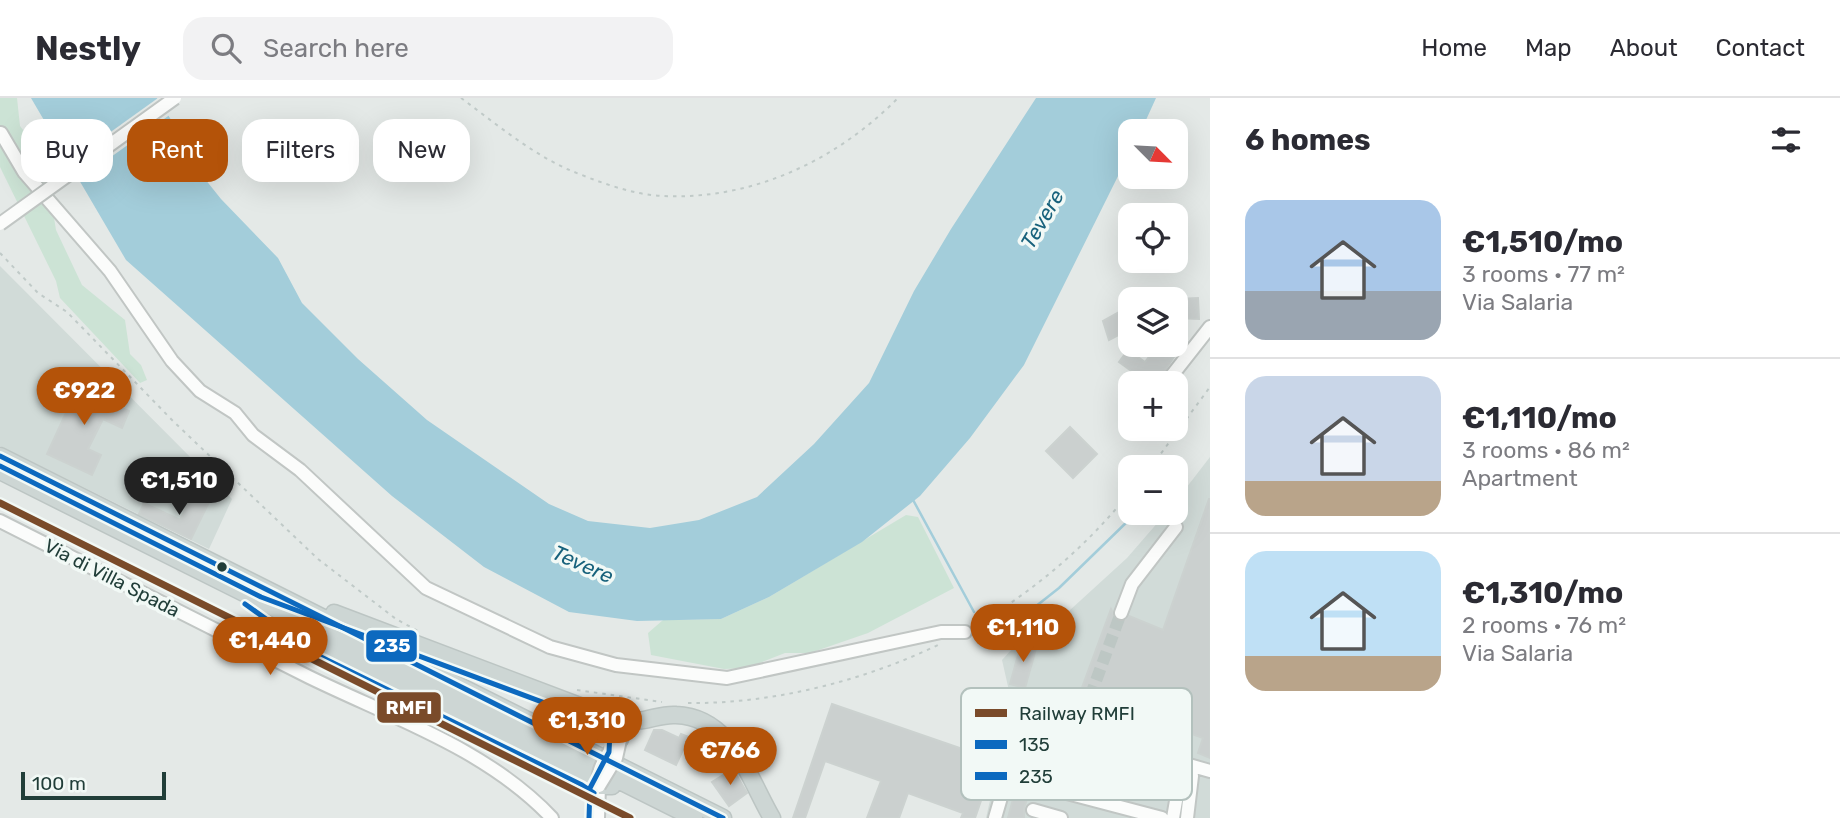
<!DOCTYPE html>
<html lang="en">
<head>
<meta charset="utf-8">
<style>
  body { margin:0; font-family:Rubik,sans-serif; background:#f2f2f3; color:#2b2b33; height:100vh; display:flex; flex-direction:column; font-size:26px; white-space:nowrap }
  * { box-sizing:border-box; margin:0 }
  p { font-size:23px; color:#7c7c81 }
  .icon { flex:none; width:38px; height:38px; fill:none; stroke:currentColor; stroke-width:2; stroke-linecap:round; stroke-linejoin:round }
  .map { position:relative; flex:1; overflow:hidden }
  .sheet { display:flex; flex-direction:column; background:#fff; width:630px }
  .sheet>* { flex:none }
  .hud { position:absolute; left:21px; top:21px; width:665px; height:63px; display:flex; gap:14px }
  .needle { width:46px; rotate:114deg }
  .tools { position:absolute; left:1118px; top:21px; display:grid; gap:14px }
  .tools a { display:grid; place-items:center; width:70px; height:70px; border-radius:14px; background:#fff; box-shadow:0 7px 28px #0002; font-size:35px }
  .scale { position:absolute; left:21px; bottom:18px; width:145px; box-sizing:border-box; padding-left:7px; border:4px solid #213e39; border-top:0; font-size:19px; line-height:24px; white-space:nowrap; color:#213e39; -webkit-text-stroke:5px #f2f9f6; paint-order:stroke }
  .price { position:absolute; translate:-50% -60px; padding:0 16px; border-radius:24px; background:#b45309; color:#fff; font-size:23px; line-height:46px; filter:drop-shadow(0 2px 4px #0008) }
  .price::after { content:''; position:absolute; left:50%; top:42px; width:21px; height:16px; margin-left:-10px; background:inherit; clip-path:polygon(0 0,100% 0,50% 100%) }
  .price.current { background:#222; color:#fff }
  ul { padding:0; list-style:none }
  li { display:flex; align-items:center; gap:21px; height:175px; padding:0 35px }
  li+li { border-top:2px solid #e1e1e2 }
  li span { display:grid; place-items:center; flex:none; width:196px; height:140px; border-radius:21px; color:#555 }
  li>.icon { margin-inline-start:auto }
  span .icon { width:84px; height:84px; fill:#fffc; stroke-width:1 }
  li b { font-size:30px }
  h2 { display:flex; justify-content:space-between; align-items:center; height:84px; padding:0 35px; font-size:30px }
  .chip { padding:0 24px; border-radius:21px; background:#fff; box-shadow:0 7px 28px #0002; font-size:24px; line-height:63px }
  .chip.current { background:#b45309; color:#fff }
  header { display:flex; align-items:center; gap:42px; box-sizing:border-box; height:98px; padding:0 35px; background:#fff; border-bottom:2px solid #e1e1e2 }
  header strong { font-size:33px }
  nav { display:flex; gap:38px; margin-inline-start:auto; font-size:24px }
  .search { width:490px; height:63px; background:#f2f2f3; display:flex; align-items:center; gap:18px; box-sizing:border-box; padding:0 24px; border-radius:21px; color:#7c7c81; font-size:26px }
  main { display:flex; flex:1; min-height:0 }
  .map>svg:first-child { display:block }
</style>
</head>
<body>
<header>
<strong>Nestly</strong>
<div class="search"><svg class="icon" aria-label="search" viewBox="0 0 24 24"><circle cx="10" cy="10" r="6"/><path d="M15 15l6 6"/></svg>Search here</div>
<nav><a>Home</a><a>Map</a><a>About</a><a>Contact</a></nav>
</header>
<main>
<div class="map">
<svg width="1210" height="720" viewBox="0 0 1210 720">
  <rect width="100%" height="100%" fill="#e4e9e7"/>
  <!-- built -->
  <path fill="#d1dbd8" d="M0,168L232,401L209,451L0,348Z
    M1210,359V720H986L1012,606L1002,562L1025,537L1058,523L1127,460L1166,415H1176V403Z"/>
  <!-- green -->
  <path fill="#cce3d5" d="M0,0H17L20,28L44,59L56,132L82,187L125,222L130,256L141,267L147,282L140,285L60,200L56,183L0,69Z
    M906,417L918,419L954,490L868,535L810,555H785L747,570L724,571L651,557L648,535L663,522L721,521L769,499Z"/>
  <!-- water -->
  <path fill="#a3cdda" d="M31,0H157L179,34L197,71L221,101L278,160L302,205L358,261L427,322L549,406L588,423L650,430L699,422L757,399L814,346L869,285L914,193L951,131L1036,0H1156L1141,33H1130V54L1024,267L970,340L920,398L862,444L769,499L721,521L637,523L569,514L484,469L392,398L126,162Z"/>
  <!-- pier -->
  <path fill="#e4e9e7" d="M158,0L171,16L76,84L66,66Z"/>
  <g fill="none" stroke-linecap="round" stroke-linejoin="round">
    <!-- stream -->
    <path stroke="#a3cdda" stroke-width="2.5" d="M912,400L974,514
      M986,534L991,537L1002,535L1059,490L1132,419"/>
  </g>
  <!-- building -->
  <path fill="#cbd0cf" stroke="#ccd2d0" stroke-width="2" d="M1198,200L1199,221L1176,220V201Z
    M1130,208V231L1109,242L1103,223Z
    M1158,247H1163L1176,256L1156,285H1148L1119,264L1128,252L1145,264Z
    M82,280L104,290L99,300L129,313L122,330L103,321L88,351L101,357L92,377L47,356Z
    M1070,329L1097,356L1073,380L1046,353Z
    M193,397L209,404L191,441L139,416L144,405L180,422Z
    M1209,401H1210V660L1198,655L1203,640L1098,602V596L1093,591L1080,595L1111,511L1117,523H1123L1129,518L1163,532Z
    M1022,543L1037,547L1025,590L1010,586Z
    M832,606L995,662L975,720H961L963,715L908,695L899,720H867L881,683L825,663L805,720H793Z
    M654,632H662L679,640L681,636L689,639L676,667L645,652Z
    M1029,640L1125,665L1120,683L1040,662L1024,710V720H1008Z
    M733,671L747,695L729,708L712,684Z"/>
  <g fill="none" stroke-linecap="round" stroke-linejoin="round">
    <!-- minor-tunnel -->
    <path stroke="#bdc7c4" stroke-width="12" stroke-dasharray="12 6" stroke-linecap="butt" d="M1090,599L1121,515"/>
    <defs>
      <path id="minor" d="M1,35L24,74L110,173L172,263L200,293L235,315L253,337L300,372L426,490L550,549L616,567L727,580L941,534H965
        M1166,285L1210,229
        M0,423C103,475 206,528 309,579C393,620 487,651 552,720
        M1121,515L1132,486L1176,429
        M1090,599L1088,607L1093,620L1189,667L1210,673
        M1044,689L1162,720
        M1033,712L1061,720
        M598,720L599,688
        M995,720L1020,634
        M1173,720L1181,674L1189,667L1192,678L1187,720"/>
      <path id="major" d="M0,358L723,720
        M0,373L694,720
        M334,515L606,618L618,630L620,641
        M281,521L308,542L335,557L586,679L599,688H612
        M606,618C618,620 632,624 644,622C655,620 665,616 676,617C732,619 749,681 772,720"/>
    </defs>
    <!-- minor casing -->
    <use href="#minor" stroke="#c1c6c4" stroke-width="16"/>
    <!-- major casing -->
    <use href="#major" stroke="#bcc5c3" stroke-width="19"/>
    <!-- path -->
    <path stroke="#c0cac8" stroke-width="2" stroke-dasharray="3.5 5" stroke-linecap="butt" d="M461,0C495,25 528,53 567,71C596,83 632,97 664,98C753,102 837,62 898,0
      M0,155L38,195L67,214L173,323L318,461L396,521L418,533
      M1151,369L1210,289
      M976,527C1035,492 1087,448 1130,394
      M577,592L662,604
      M688,605C772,606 864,583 940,546"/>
    <!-- minor -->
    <use href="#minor" stroke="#fbfcfb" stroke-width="12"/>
    <!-- major -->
    <use href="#major" stroke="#cdd6d4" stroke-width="16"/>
    <defs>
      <path id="minor-bridge" d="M0,126L175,0
        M599,688C595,671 609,653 620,641
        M599,688L616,660L620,642"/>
    </defs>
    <!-- minor-bridge casing -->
    <use href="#minor-bridge" stroke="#c1c6c4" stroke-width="16" stroke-linecap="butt"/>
    <!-- minor-bridge -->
    <use href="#minor-bridge" stroke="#fbfcfb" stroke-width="12"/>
    <defs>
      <path id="bus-1" d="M0,358L723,720"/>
      <path id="bus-2" d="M0,368L261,499L601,626L610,634L609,654L590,690L589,720
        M245,506L315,556L582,687L594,695"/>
    </defs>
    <!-- bus-1 casing -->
    <use href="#bus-1" stroke="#f2f9f6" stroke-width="10"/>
    <!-- bus-2 casing -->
    <use href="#bus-2" stroke="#f2f9f6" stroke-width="10"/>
    <!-- bus-1 -->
    <use href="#bus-1" stroke="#0c69bf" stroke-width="5"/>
    <!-- bus-2 -->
    <use href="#bus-2" stroke="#0c69bf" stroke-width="5"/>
    <defs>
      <path id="rail-1" d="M0,405L630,720"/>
    </defs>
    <!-- rail-1 casing -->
    <use href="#rail-1" stroke="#f2f9f6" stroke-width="12"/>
    <!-- rail-1 -->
    <use href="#rail-1" stroke="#7a4b2a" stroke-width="7"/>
  </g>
  <!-- markers -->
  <circle fill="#213e39" stroke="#f2f9f6" stroke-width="2.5" cx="222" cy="469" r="6"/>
  <g text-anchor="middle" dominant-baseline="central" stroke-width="7" stroke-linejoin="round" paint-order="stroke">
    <!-- street labels -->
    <g font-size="19" fill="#213e39" stroke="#f2f9f6">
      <text transform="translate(112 480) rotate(27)">Via di Villa Spada</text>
    </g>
    <!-- water labels -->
    <g font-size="21" font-style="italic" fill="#18627c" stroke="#f2f9f6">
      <text transform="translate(1042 121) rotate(-60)">Tevere</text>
      <text transform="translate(583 466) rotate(24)">Tevere</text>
    </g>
  </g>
  <!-- legend -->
  <rect x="961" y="590" width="231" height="112" rx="10" fill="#f2f9f6" stroke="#b3c1bd" stroke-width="2"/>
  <rect x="975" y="611" width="32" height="8" fill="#7a4b2a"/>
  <rect x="975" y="642" width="32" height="9" fill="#0c69bf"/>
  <rect x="975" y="674" width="32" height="8" fill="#0c69bf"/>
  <g font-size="19" fill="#213e39">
    <text x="1019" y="622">Railway RMFI</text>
    <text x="1019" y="653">135</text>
    <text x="1019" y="685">235</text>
  </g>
  <g stroke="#f2f9f6" stroke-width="2.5">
    <rect x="365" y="531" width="53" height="34" rx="7" fill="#0c69bf"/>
    <rect x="376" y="593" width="66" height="33" rx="7" fill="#7a4b2a"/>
  </g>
  <g font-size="19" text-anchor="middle" font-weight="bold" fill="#fff">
    <text x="392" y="554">235</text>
    <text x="409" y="616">RMFI</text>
  </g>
</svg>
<div class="tools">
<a><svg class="needle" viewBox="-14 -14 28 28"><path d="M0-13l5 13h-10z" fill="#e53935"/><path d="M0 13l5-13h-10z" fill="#7c7c81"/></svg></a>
<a><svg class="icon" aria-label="locate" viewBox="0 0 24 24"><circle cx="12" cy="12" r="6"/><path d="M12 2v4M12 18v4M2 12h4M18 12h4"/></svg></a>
<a><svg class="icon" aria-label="layers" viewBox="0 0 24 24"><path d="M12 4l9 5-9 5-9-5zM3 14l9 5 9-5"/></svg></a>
<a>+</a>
<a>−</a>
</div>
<div class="scale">100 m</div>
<b class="price" style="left:84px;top:329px">€922</b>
<b class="price current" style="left:179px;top:419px">€1,510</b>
<b class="price" style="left:1023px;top:566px">€1,110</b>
<b class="price" style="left:270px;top:579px">€1,440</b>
<b class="price" style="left:587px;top:659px">€1,310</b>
<b class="price" style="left:730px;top:689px">€766</b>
<div class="hud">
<a class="chip">Buy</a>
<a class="chip current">Rent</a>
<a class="chip">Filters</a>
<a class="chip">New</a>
</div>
</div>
<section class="sheet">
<h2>6 homes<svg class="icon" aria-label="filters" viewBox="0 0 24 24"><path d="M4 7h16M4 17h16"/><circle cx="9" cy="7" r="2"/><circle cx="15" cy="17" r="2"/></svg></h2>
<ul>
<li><span style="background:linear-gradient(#a9c7e8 65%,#9aa5b1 0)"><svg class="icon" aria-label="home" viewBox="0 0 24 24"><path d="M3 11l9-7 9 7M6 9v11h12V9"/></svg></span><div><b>€1,510/mo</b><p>3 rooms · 77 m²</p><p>Via Salaria</p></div></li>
<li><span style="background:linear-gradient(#c9d6e8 75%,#b9a48a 0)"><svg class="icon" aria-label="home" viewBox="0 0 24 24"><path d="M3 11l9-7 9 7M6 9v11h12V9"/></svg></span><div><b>€1,110/mo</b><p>3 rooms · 86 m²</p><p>Apartment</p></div></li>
<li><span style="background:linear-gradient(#bfe0f5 75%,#b9a48a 0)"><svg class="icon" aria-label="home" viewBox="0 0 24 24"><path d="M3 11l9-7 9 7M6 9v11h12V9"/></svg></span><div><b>€1,310/mo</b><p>2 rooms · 76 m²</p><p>Via Salaria</p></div></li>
</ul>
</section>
</main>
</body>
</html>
